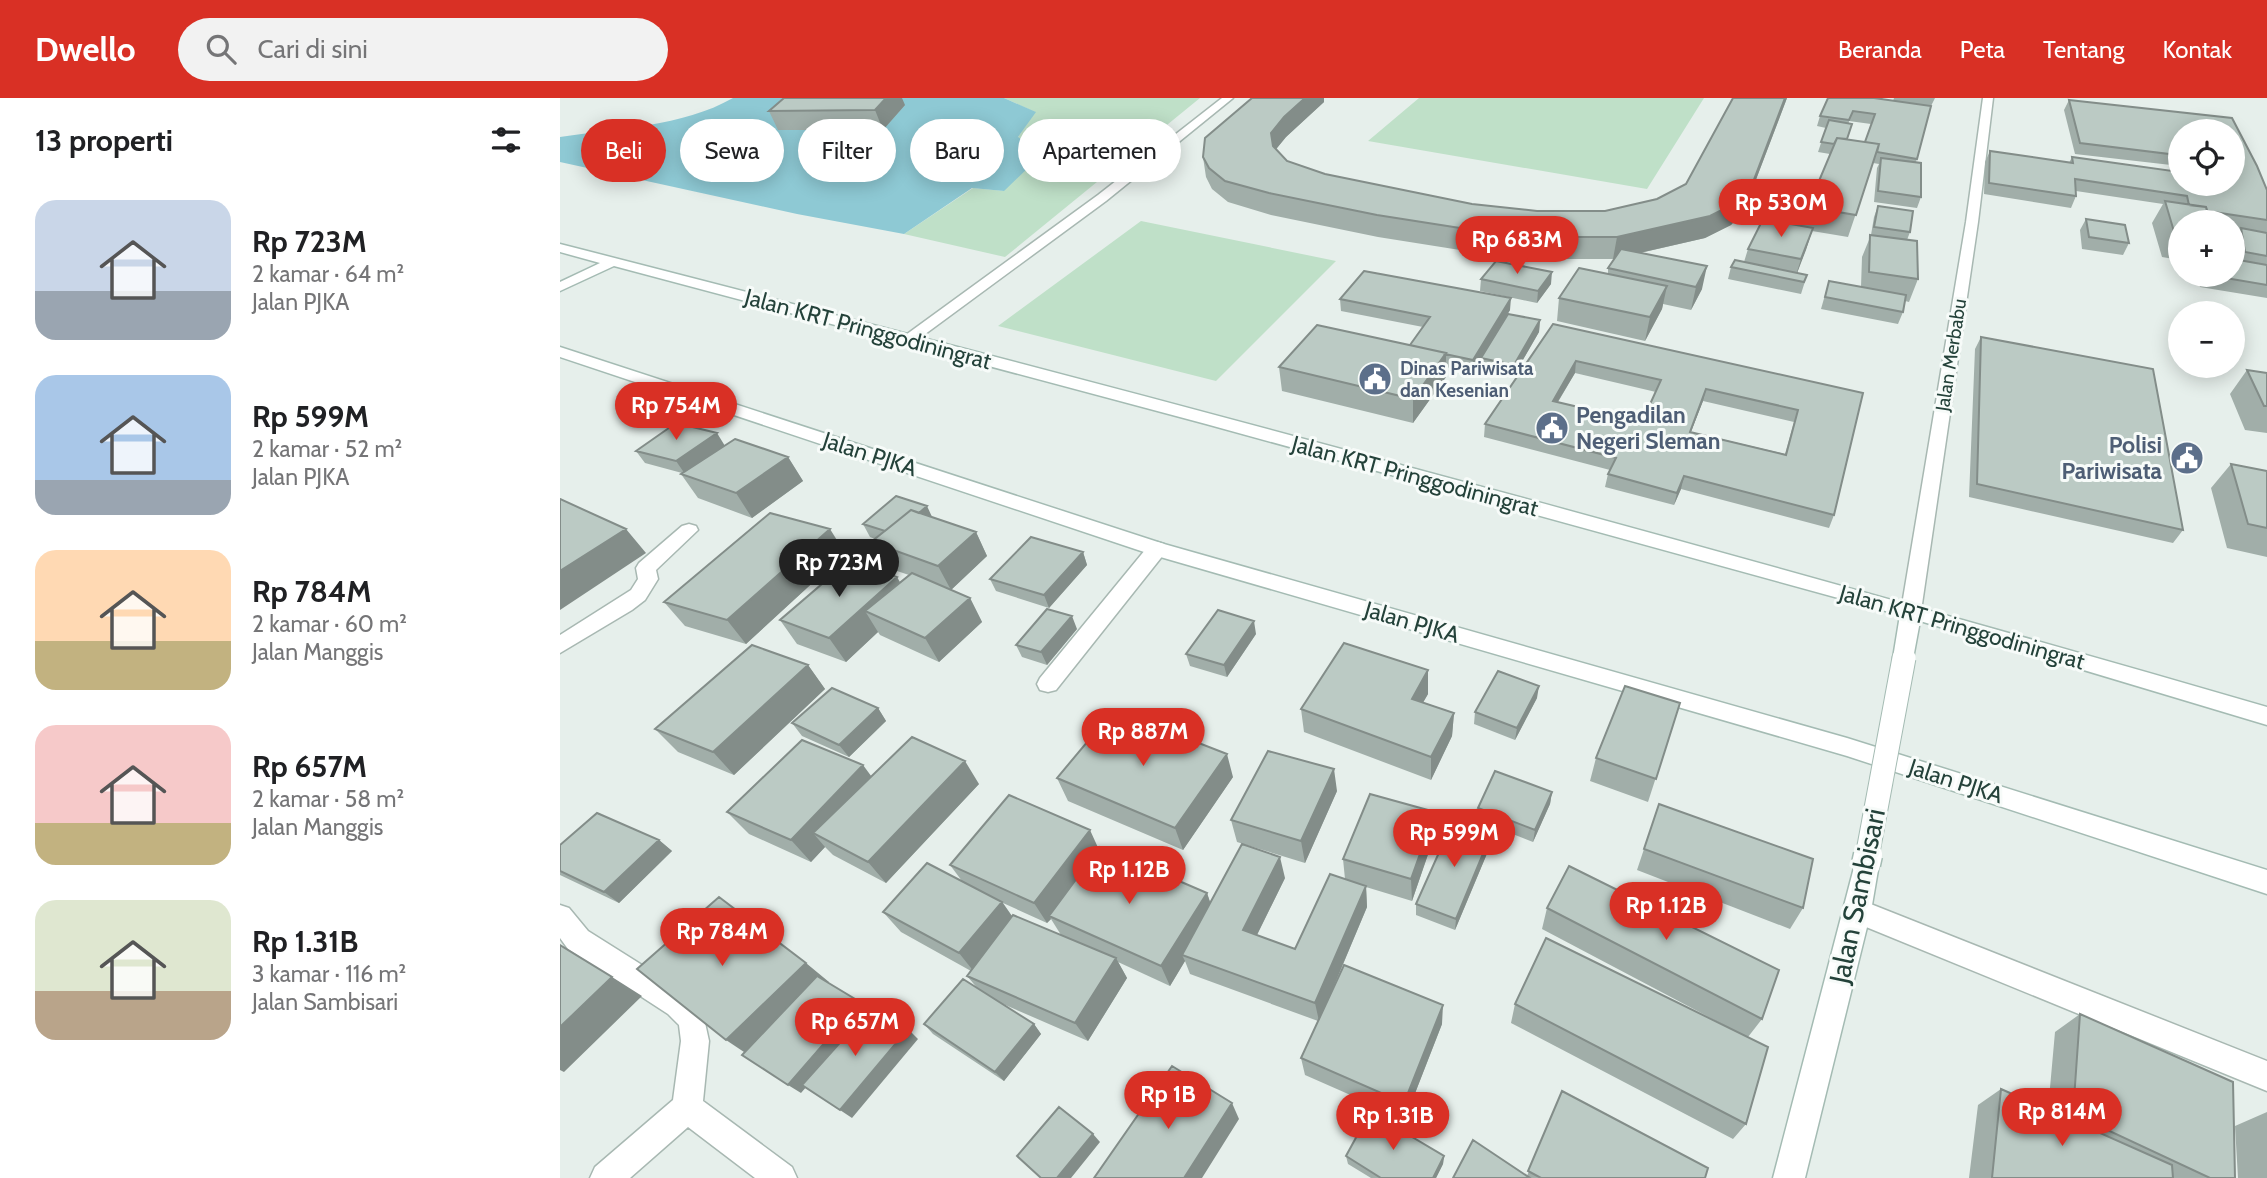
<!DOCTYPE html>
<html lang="id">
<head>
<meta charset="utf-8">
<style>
  body { margin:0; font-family:Cabin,sans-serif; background:#f2f2f2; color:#202124; height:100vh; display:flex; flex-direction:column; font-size:26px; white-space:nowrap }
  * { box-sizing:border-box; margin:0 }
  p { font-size:23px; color:#757577 }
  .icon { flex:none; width:38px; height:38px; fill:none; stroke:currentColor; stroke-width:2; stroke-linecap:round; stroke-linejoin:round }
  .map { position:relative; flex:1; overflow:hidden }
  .panel { display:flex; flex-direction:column; background:#fff; width:560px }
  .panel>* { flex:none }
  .top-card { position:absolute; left:21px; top:21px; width:665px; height:63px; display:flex; gap:14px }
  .buttons { position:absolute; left:1608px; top:21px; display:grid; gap:14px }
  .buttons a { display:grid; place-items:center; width:77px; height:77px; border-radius:50%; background:#fff; box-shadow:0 4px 18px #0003; font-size:35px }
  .price { position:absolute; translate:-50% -60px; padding:0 16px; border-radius:24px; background:#d93025; color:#fff; font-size:23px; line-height:46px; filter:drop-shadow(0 2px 4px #0008) }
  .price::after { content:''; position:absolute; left:50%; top:42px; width:21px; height:16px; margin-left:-10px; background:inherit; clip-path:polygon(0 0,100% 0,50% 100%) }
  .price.current { background:#222; color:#fff }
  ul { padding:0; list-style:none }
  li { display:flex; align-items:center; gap:21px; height:175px; padding:0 35px }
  li span { display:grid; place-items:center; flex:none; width:196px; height:140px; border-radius:21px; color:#555 }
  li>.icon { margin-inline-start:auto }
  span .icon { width:84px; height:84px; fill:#fffc; stroke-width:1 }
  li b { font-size:30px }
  h2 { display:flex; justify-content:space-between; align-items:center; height:84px; padding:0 35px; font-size:30px }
  .chip { padding:0 24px; border-radius:32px; background:#fff; box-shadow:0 4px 18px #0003; font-size:24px; line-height:63px }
  .chip.current { background:#d93025; color:#fff }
  header { display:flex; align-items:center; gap:42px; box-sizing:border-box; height:98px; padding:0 35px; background:#d93025; color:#fff }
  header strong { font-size:33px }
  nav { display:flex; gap:38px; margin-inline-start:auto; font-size:24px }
  .search { width:490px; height:63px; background:#f2f2f2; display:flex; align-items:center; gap:18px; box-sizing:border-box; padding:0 24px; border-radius:38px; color:#757577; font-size:26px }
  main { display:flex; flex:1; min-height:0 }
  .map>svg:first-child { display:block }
</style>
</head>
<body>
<header>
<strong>Dwello</strong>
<div class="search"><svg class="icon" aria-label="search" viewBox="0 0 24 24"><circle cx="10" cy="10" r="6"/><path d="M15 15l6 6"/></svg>Cari di sini</div>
<nav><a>Beranda</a><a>Peta</a><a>Tentang</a><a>Kontak</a></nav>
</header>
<main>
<section class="panel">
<h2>13 properti<svg class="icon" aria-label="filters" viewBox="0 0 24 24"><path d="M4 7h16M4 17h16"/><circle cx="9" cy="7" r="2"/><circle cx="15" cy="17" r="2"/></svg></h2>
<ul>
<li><span style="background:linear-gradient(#c9d6e8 65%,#9aa5b1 0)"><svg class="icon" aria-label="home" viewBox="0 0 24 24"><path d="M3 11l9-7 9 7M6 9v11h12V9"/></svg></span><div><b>Rp 723M</b><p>2 kamar · 64 m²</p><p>Jalan PJKA</p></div></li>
<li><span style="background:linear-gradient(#a9c7e8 75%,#9aa5b1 0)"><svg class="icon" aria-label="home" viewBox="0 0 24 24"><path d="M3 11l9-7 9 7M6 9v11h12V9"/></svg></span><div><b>Rp 599M</b><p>2 kamar · 52 m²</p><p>Jalan PJKA</p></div></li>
<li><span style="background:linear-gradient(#ffd9b3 65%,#c2b280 0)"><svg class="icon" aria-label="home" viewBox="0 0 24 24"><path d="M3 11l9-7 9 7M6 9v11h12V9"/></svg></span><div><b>Rp 784M</b><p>2 kamar · 60 m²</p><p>Jalan Manggis</p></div></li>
<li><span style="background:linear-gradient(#f6c9c9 70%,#c2b280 0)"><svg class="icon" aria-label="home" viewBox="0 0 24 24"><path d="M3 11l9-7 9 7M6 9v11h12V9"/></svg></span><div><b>Rp 657M</b><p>2 kamar · 58 m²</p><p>Jalan Manggis</p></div></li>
<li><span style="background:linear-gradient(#dfe7d0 65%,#b9a48a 0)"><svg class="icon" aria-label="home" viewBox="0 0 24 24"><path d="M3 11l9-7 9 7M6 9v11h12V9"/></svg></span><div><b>Rp 1.31B</b><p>3 kamar · 116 m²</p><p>Jalan Sambisari</p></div></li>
</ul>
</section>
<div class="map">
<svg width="1707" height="1080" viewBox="0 0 1707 1080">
  <rect width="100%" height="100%" fill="#e6efeb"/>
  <!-- green -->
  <path fill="#bfe0c8" d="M444,0H640L445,159L344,136L413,90L444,93L458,39L475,14Z
    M859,0H1144L1087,91L808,43Z
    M581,123L776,163L656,283L438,228Z"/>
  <!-- water -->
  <path fill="#8ec9d4" d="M173,0H444L476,14L458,39L475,51L472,66L444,93L412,90L344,136L237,116L0,64V39C57,30 122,29 173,0Z"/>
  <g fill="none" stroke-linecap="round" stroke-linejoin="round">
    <defs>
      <path id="street" d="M662,0H673L546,103L353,245H343L340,242L343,239L538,97Z
        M1423,0H1433L1418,124L1361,513L1358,518L1351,520L1344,518L1341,513L1406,124Z
        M129,426L136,428L138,432L96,472L98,481L85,502L72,512L0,555V537L71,492L78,481L76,470L79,465L122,428Z
        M597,444L604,446L607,451L604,456L496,592L488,594L480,592L477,586L480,580L590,446Z
        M1298,801L1707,963V993L1289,822L1285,813L1289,804Z
        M0,807L9,810L28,833L128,896L142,911L149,943L143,1003L232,1069L237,1080H195L128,1029L70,1080H30L35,1069L113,1002L121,943L119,927L108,916L8,851L0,840Z"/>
      <path id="secondary" d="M0,146C571,292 1141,445 1707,609V627L1360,523L1352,566L1344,568L1336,566L1333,560L1340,517L646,326L54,168L0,193V184L40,165L0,154Z
        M0,249L604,446L1287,640L1707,772V796L1287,658L590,456L0,259Z
        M1306,755L1315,758L1319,766L1311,813L1245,1080H1213L1297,758Z"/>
    </defs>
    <!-- street casing -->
    <use href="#street" stroke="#a8b8b2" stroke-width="3"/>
    <!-- secondary casing -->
    <use href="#secondary" stroke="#a4bbb3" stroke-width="3"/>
    <!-- street -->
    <use href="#street" fill="#fff" fill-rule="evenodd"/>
    <!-- secondary -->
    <use href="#secondary" fill="#fff" fill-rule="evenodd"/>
    <defs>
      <path id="secondary-bridge-far1" d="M1307,759L1344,560"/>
      <path id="secondary-bridge" d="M1306,766L1308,757"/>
    </defs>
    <!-- secondary-bridge-far1 casing -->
    <use href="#secondary-bridge-far1" stroke="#a4bbb3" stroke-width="25" stroke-linecap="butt"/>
    <!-- secondary-bridge casing -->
    <use href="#secondary-bridge" stroke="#a4bbb3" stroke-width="31" stroke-linecap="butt"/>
    <!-- secondary-bridge-far1 -->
    <use href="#secondary-bridge-far1" stroke="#fff" stroke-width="23"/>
    <!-- secondary-bridge -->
    <use href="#secondary-bridge" stroke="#fff" stroke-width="28"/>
  </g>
  <!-- wall -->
  <path fill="#a1aea9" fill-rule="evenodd" d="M692,0H764V4L726,39L716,51L727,63L765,76L912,106L977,113H1045L1097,101L1126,86L1173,0H1227L1184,113L1171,127L1145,140L1080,155L1142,191L1131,212L1103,206L1102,211L1085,243L997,223L999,200L1048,176V170L1055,161H995L900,152L818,139L711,117L668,104L652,91L646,79L643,59Z
    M1268,0H1323L1322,1L1333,3L1334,0H1375L1370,10L1356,64L1361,99L1357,110L1314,104L1317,70L1319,66L1313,65L1288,139L1252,133L1237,175L1247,177L1241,196L1168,181L1171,169L1184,164L1188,151L1242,128L1248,109L1270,56L1258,54L1266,30L1257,28L1260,18ZM1289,23L1311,26L1305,44L1287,41Z
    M1509,2L1672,20L1697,68L1707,92V200L1640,189L1636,177H1673V161L1677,162L1673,142L1680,131L1673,129V124H1620V162L1602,159L1592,125L1603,106L1516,93V98L1511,110L1424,96L1425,64L1430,53L1509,65L1512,59L1612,73L1611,67L1515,56L1504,12ZM1620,33H1673V86H1620Z
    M345,7L323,32H218L209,13Z
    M174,47L180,57L170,66H147L142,56Z
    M307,52L311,62L294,72L272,68L267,57Z
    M1318,108L1350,134L1347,142L1358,181L1349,204L1345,203L1343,214L1338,226L1261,211L1269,183L1301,189L1302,159L1311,137L1314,119Z
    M1526,121L1569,145L1563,157L1522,151L1520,132Z
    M921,181L991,186L977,205L920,193Z
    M780,201L950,212L912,274L886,269V279L853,325L722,293L719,269L850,247L863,229L781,213Z
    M980,222L979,234L953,279L920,273L921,260Z
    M993,226L1303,295L1274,417L1269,430L1121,391L1114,407L1045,389L1048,376L1050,372L924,339L925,326ZM1015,275L1096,294L1082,324L998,304ZM1143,303L1234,324L1225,356L1131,334Z
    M1421,239L1623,432L1613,445L1409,399L1415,251Z
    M1687,272L1707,275V335L1685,332L1670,296Z
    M165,347L228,359L243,383L192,420L138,400L121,376L122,375L85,365L76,353Z
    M1671,366L1707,373V459L1667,450L1651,390Z
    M372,419L416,434L427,458L391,492L410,500L422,524L379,564L320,537L318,534L286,564L237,546L220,522L340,484L349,477L325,469L311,444L315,441L310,439L303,426Z
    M523,454L527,467L489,510L436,493L430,481Z
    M285,455L186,546L125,528L104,504Z
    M517,531L487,567L462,559L456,547Z
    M696,536L667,579L630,568L626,556Z
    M248,567L265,591L174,677L118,654L95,631Z
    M868,596L863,604L894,615L892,638L871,682L744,634L741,611Z
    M977,600L955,642L914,626L915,614Z
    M1120,605L1088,704L1030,683L1036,660Z
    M318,610L326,623L289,659L242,638L232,625Z
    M311,678L419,686L326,785L273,757L265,749L251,764L189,736L167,714Z
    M673,679L623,752L508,703L497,680Z
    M777,693L745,765L677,744L671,722Z
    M992,694L990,706L973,744L917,722L918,710Z
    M1099,706L1243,810L1230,831L1077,772Z
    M875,714V736L852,803L806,789L807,809L766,907L882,926L845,1021L745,977L741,960L758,923L630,876L625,863L610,888L558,864L567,880L528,943L436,903L474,926L481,936L444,983L373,936L364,926L419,892L407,878L411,873L341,834L323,814L402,783L390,767L539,751L647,795L650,804L725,780L697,837L735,851L785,781L783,761ZM443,805L487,825L491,821L501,837L452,818Z
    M932,734L931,746L895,832L856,817V806Z
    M99,742L112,753L59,805L0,777V747Z
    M987,810L1202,921L1188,939L1186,1026L1173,1041L951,925L955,906L1181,936L982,831Z
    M1520,916L1675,1080H1409L1418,1007L1441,991L1488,1012L1495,934Z
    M1002,993L1145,1080H893L967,1078Z
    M1707,1014V1080H1678L1675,1028Z
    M786,1058H884L883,1066L876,1080H811L788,1066Z"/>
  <!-- shaded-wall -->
  <path fill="#838d89" d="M326,0H342L345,7L323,32L315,12Z
    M745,0H764V4L726,39L713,55L711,35L724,19Z
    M1225,0H1227L1184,113L1171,127L1145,140L1053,161L1057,139L1150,118Z
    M174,47L180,57L170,66L164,56Z
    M307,52L311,62L294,72L289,61Z
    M1253,130L1246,152L1234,183L1241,161Z
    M1147,168L1142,191L1131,212L1136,189Z
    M992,174L991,186L977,205L978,193Z
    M1107,188L1102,211L1085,243L1090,219Z
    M951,200L950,212L912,274L913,262Z
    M980,222L979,234L953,279L954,267Z
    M886,255V279L853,325V301Z
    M1016,263L1015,275L991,315L993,303Z
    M1146,291L1143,303L1126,346L1130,334Z
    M157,335L165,348L125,376L116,363Z
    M228,359L243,383L192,420L176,395Z
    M1124,378L1121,391L1114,407L1117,395Z
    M367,408L373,421L334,436Z
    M66,431L86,455L0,512V473Z
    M270,431L285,455L186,546L167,522Z
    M416,434L427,458L391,492L378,468Z
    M523,454L527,467L489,510L484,497Z
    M337,479L351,503L305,513L318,534L286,564L269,540Z
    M410,500L422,524L379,564L365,540Z
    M512,518L517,531L487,567L481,554Z
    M694,523L696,536L667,579L664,567Z
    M248,567L265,591L174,677L153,654Z
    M868,572V596L852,624V601Z
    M979,588L977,600L955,642L957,630Z
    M318,610L326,623L289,659L279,647Z
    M894,615L892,638L871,682V659Z
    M667,656L673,679L623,752L615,730Z
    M405,663L419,686L326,785L308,764Z
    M303,667L320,690L253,735L265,749L251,764L231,742Z
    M774,671L777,693L745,765L741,743Z
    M992,694L990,706L973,744L975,732Z
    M875,714V736L852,803L851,781Z
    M530,732L540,754L489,818L491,821L487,825L474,805Z
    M932,734L931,746L895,832L896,821Z
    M99,742L112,753L59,805L44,794Z
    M720,759L725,780L689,853L683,832Z
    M806,788L807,809L759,923L755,905Z
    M647,795L654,816L622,857L625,863L610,888L601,868Z
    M442,804L456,824L415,875L399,855Z
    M556,860L567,880L528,943L515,925Z
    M246,865L269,884L193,960L166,942Z
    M52,879L82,898L4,974L0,972V929Z
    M300,904L311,914L241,995L228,987Z
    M883,907L882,926L845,1021L844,1005Z
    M474,926L481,936L444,983L435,974Z
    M348,931L358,941L292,1020L280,1012Z
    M672,1005L679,1021L642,1080H624Z
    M533,1036L540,1044L511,1080H497Z
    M884,1058L883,1066L876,1080H873Z"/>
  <!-- building -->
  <path fill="#bbcac4" stroke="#838d89" stroke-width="2" fill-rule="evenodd" d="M224,0H326L315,12L209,13Z
    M692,0H745L724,19L711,35L713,48L727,63L765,76L912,106L977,113H1045L1097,101L1126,86L1173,0H1225L1190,92L1176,105L1150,118L1057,139H998L900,130L817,117L709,95L665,83L649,70L643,59L645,40Z
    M1268,0H1314L1371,8L1357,61L1317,54L1319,46L1305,44L1315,16L1293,13L1289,22L1260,18Z
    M1509,2L1672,20L1697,68L1707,92V122L1647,113L1646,109L1629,107L1627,98L1515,81L1516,98L1429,85L1430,53L1513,65L1512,59L1620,74V86H1673V33H1620V69L1617,57L1520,45Z
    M1269,22L1292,26L1287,41L1277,40L1274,46L1261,44Z
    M1277,40L1319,46L1296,117L1248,109Z
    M152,47H174L164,56H142Z
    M285,48L307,52L289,61L267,57Z
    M1321,60L1361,65V99L1318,93Z
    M1605,103L1646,109L1651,124H1620V138L1615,137Z
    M1318,108L1353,113L1350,134L1314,129Z
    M1203,121L1253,130L1241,161L1188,151Z
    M1526,121L1565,127L1569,145L1529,139Z
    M1681,130L1707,135V158L1685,154Z
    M1310,137L1357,143L1358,181L1309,174Z
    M1061,151L1147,168L1136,189L1048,170Z
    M1673,161L1707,167V187L1648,177H1673Z
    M1175,162L1247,177L1244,184L1171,169Z
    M936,163L992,174L978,193L921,181Z
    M1019,170L1107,188L1090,219L999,200Z
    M804,173L951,200L913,262L885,256L886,255L850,247L870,219L780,201Z
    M1269,183L1346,197L1343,214L1265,199Z
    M948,216L980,222L954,267L921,260Z
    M993,226L1303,295L1274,417L1124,378L1117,395L1048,376L1056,360L925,326ZM1016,263L1101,282L1082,324L993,303ZM1146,291L1238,312L1226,357L1130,334Z
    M757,227L886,255L853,301L719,269Z
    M1421,239L1593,271L1623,432L1417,386Z
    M1687,272L1707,275V308H1704Z
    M116,325L157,335L116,363L76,353Z
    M175,341L228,359L176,395L121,376Z
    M1671,366L1707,373V430L1688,426Z
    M336,398L367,408L359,415L351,412L325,433L303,426Z
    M0,401L66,431L0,473Z
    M351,412L416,434L378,468L311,444Z
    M210,415L270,431L167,522L104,504Z
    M471,439L523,454L484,497L430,481Z
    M290,462L337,479L269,540L220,522Z
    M352,475L410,500L365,540L305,513Z
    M487,511L512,518L481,554L456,547Z
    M658,512L694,523L664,567L626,556Z
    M784,545L868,572L852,601L894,615L871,659L741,611Z
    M192,547L248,567L153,654L95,631Z
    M938,573L979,588L957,630L915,614Z
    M1065,588L1120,605L1096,681L1036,660Z
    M272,590L318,610L279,647L232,625Z
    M554,612L667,656L615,730L497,680Z
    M352,639L405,663L308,764L253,735Z
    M242,642L303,667L231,742L167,714Z
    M708,653L774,671L741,743L671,722Z
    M935,673L992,694L975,732L918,710Z
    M810,696L875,714L851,781L783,761Z
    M449,697L530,732L474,805L390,767Z
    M1099,706L1253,761L1243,810L1084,751Z
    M37,715L99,742L44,794L0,773V747Z
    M894,721L932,734L896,821L856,806Z
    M682,746L720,759L683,832L735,851L770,776L806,788L755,905L622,857Z
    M540,749L647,795L601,868L489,818Z
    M367,765L442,804L399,855L323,814Z
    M1009,768L1219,872L1202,921L987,810Z
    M159,799L246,865L166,942L77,871Z
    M453,817L556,860L515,925L407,878Z
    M986,840L1208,949L1186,1026L955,906Z
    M0,847L52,879L0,929Z
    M784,867L883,907L844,1005L741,960Z
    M257,878L300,904L228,987L182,957Z
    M403,881L474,926L435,974L364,926Z
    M312,909L348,931L280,1012L242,987Z
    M1520,916L1673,984L1675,1080H1650L1513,1016Z
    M612,968L672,1005L624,1080H534Z
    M1441,991L1612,1067L1613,1080H1432Z
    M1002,993L1148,1070L1145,1080H981L968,1073Z
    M499,1009L533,1036L497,1080H481L457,1058Z
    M810,1014L884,1058L873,1080H821L786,1058Z
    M913,1042L970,1080H893Z"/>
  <!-- icons -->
  <defs>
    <symbol id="civic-disc" viewBox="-11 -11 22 22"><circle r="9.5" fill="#5c6f8a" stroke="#f7fbf9"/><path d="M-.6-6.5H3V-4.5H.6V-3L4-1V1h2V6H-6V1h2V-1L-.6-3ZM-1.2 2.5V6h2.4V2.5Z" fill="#fff"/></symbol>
  </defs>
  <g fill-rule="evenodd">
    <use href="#civic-disc" x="796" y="262" width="38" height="38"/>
    <use href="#civic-disc" x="973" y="311" width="38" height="38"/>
    <use href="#civic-disc" x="1608" y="341" width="38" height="38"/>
  </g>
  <g text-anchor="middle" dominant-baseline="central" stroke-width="6" stroke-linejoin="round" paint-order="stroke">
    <!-- far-street labels -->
    <g font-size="19" fill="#24423a" stroke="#f7fbf9">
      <text transform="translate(1391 257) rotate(-81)">Jalan Merbabu</text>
    </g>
    <!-- far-service labels -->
    <g font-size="19" font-weight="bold" fill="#4e5e75" stroke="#f7fbf9" text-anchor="start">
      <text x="840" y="270">Dinas Pariwisata<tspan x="840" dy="22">dan Kesenian</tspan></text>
    </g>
    <!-- street labels -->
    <g font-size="23" fill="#24423a" stroke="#f7fbf9">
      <text transform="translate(308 231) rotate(15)">Jalan KRT Pringgodiningrat</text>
      <text transform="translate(310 356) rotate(18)">Jalan PJKA</text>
      <text transform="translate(855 378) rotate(15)">Jalan KRT Pringgodiningrat</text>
      <text transform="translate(852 524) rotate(16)">Jalan PJKA</text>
      <text transform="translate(1402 529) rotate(16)">Jalan KRT Pringgodiningrat</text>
      <text transform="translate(1396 683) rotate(18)">Jalan PJKA</text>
    </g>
    <!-- service labels -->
    <g font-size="23" font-weight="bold" fill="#4e5e75" stroke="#f7fbf9" text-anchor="start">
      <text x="1016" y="317">Pengadilan<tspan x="1016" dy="26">Negeri Sleman</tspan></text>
      <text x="1602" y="347" text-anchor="end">Polisi<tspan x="1602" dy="26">Pariwisata</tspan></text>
    </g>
    <!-- near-street labels -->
    <g font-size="28" fill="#24423a" stroke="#f7fbf9">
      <text transform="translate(1297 798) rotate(-78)">Jalan Sambisari</text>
    </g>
  </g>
</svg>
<div class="buttons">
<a><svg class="icon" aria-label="locate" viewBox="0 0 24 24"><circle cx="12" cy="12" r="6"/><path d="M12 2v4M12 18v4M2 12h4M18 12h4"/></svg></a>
<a>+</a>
<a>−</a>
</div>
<b class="price" style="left:1221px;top:141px">Rp 530M</b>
<b class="price" style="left:957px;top:178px">Rp 683M</b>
<b class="price" style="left:116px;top:344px">Rp 754M</b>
<b class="price current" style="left:279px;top:501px">Rp 723M</b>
<b class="price" style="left:583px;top:670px">Rp 887M</b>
<b class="price" style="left:894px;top:771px">Rp 599M</b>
<b class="price" style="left:569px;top:808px">Rp 1.12B</b>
<b class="price" style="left:1106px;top:844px">Rp 1.12B</b>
<b class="price" style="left:162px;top:870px">Rp 784M</b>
<b class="price" style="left:295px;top:960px">Rp 657M</b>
<b class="price" style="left:608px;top:1033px">Rp 1B</b>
<b class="price" style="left:1502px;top:1050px">Rp 814M</b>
<b class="price" style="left:833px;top:1054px">Rp 1.31B</b>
<div class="top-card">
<a class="chip current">Beli</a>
<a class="chip">Sewa</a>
<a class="chip">Filter</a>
<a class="chip">Baru</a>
<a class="chip">Apartemen</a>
</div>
</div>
</main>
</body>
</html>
